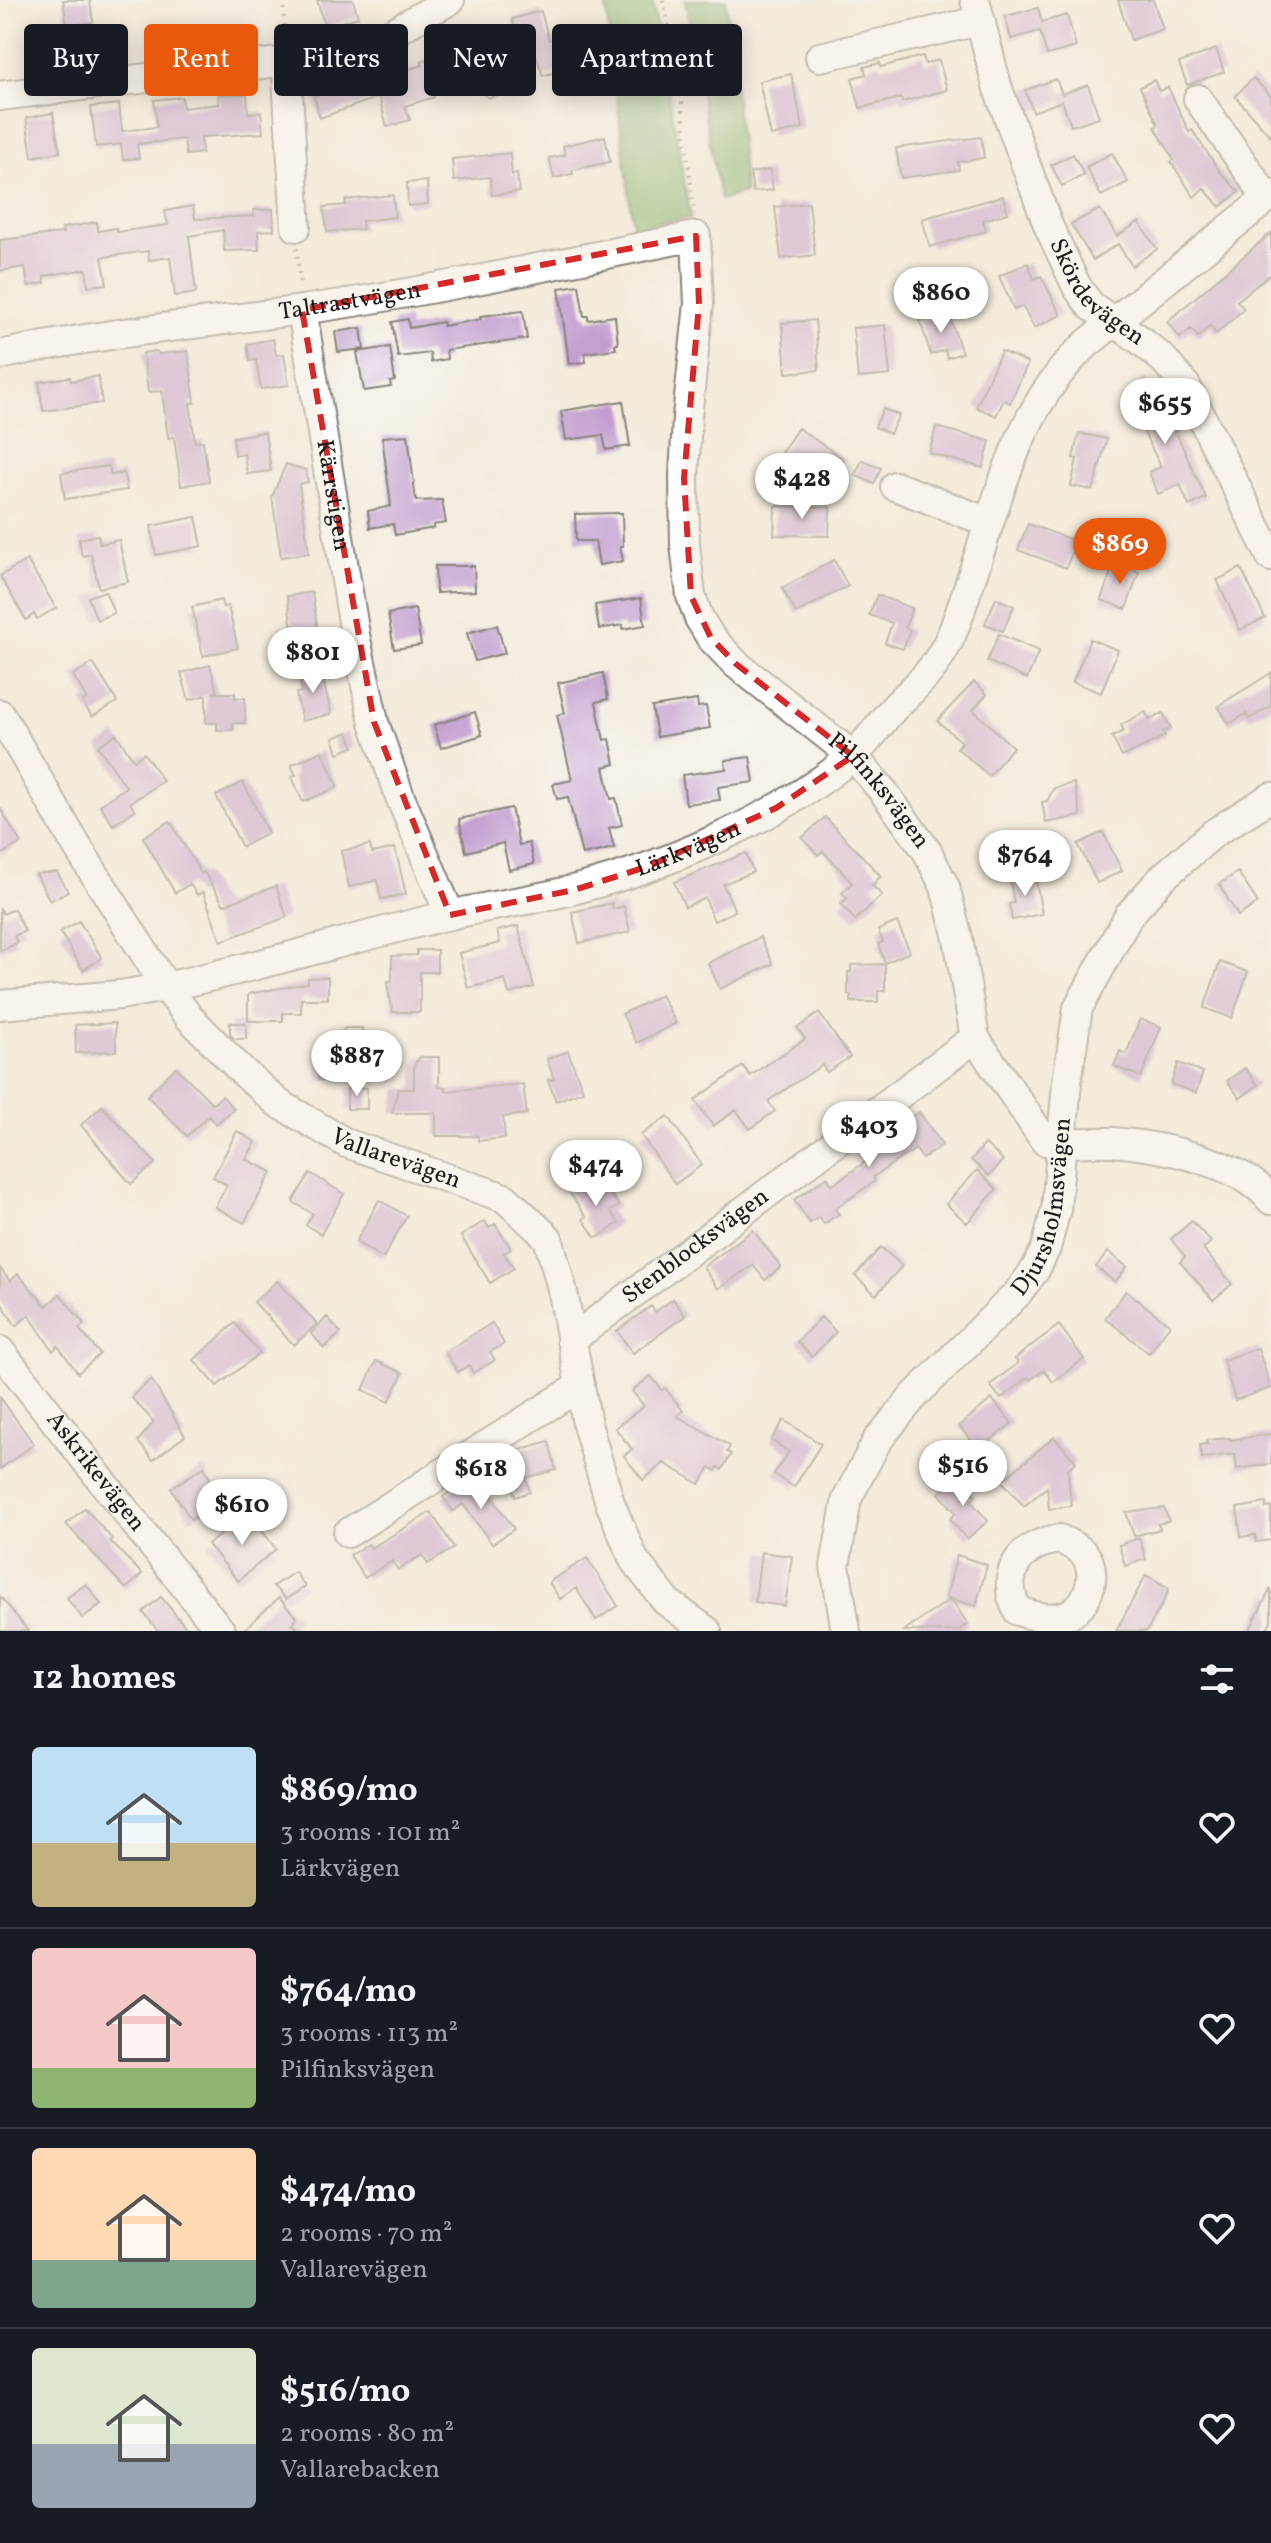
<!DOCTYPE html>
<html lang="en">
<head>
<meta charset="utf-8">
<style>
  body { margin:0; font-family:Vollkorn,serif; background:#20242c; color:#f1f3f6; height:100vh; display:flex; flex-direction:column; font-size:30px; white-space:nowrap }
  * { box-sizing:border-box; margin:0 }
  p { font-size:26px; color:#9ea1a6 }
  .icon { flex:none; width:44px; height:44px; fill:none; stroke:currentColor; stroke-width:2; stroke-linecap:round; stroke-linejoin:round }
  .map { position:relative; height:1631px; overflow:hidden }
  .sheet { display:flex; flex-direction:column; background:#171b24; flex:1 }
  .sheet>* { flex:none }
  .top-card { position:absolute; left:24px; top:24px; width:800px; height:72px; display:flex; gap:16px }
  .price { position:absolute; translate:-50% -68px; padding:0 18px; border-radius:28px; background:#fff; color:#222; font-size:26px; line-height:52px; filter:drop-shadow(0 2px 4px #0008) }
  .price::after { content:''; position:absolute; left:50%; top:48px; width:24px; height:18px; margin-left:-12px; background:inherit; clip-path:polygon(0 0,100% 0,50% 100%) }
  .price.selected { background:#ea580c; color:#fff }
  ul { padding:0; list-style:none }
  li { display:flex; align-items:center; gap:24px; height:200px; padding:0 32px }
  li+li { border-top:2px solid #363941 }
  li span { display:grid; place-items:center; flex:none; width:224px; height:160px; border-radius:8px; color:#555 }
  li>.icon { margin-inline-start:auto }
  span .icon { width:96px; height:96px; fill:#fffc; stroke-width:1 }
  li b { font-size:34px }
  h2 { display:flex; justify-content:space-between; align-items:center; height:96px; padding:0 32px; font-size:34px }
  .chip { padding:0 28px; border-radius:8px; background:#171b24; box-shadow:0 4px 20px #0003; font-size:28px; line-height:72px }
  .chip.selected { background:#ea580c; color:#fff }
  .map>svg:first-child { display:block }
</style>
</head>
<body>
<div class="map">
<svg width="1271" height="1631" viewBox="0 0 1271 1631">
  <rect width="100%" height="100%" fill="#f6f6f2"/>
  <filter id="ink" filterUnits="userSpaceOnUse"><feTurbulence type="fractalNoise" baseFrequency=".0125" numOctaves="2"/><feDisplacementMap in="SourceGraphic" scale="16" xChannelSelector="R" yChannelSelector="G"/><feConvolveMatrix kernelMatrix="1 2 1 2 8 2 1 2 1" color-interpolation-filters="sRGB"/></filter>
  <filter id="wash" filterUnits="userSpaceOnUse"><feTurbulence type="fractalNoise" baseFrequency=".006" numOctaves="4" result="noise"/><feDisplacementMap in="SourceGraphic" scale="32" xChannelSelector="R" yChannelSelector="G"/><feGaussianBlur stdDeviation="1.8" result="paint"/><feColorMatrix in="noise" values="0 0 0 0 0 0 0 0 0 0 0 0 0 0 0 0 0 1.4 0 .05"/><feComposite in="paint" operator="in"/></filter>
  <g filter="url(#wash)">
    <rect width="100%" height="100%" fill="#f4ebdb"/>
    <!-- forest -->
    <path fill="#82b26c" stroke="#4f6744" stroke-width="2" d="M605,0H652L691,218L633,227Z
      M685,0H726L745,193L720,200Z"/>
    <g id="blocks">
      <!-- building -->
      <path fill="#c29fd0" d="M63,0H90L93,22L67,26Z
        M317,0H353L358,17L325,27Z
        M1118,0H1153L1163,29L1131,40Z
        M1038,8L1042,22L1067,15L1076,47L1047,55L1040,31L1011,39L1005,16Z
        M541,11L549,40L556,38L568,68L543,76L536,55L523,58L512,19Z
        M1216,49L1224,72L1187,85L1179,63Z
        M448,52L454,67L496,53L509,91L489,98L477,90L470,88L433,94L434,97L405,106L410,120L387,127L379,97L320,118L314,96L423,65L421,61Z
        M923,56L925,64L939,60L947,90L902,102L901,98L860,108L852,78L866,74L864,67L880,63L881,67Z
        M791,74L803,128L771,136L759,81Z
        M1253,78L1271,96V137L1235,96Z
        M1056,79L1062,94L1088,85L1099,117L1071,126L1062,101L1033,112L1025,90Z
        M1154,80L1159,91L1168,87L1189,132L1192,130L1221,173L1239,192L1220,207L1204,188L1194,197L1171,162L1174,160L1155,127L1158,125L1140,87Z
        M247,94L248,113L261,112L263,133L201,137L202,153L186,155L184,139L137,144L139,158L123,160L121,144L96,147L91,107L119,104L122,131L157,127L154,100L182,97L183,108L219,104L218,95Z
        M53,113L60,152L32,157L26,118Z
        M605,136L610,162L572,170L573,174L554,178L549,158L565,155L563,146Z
        M981,137L984,158L958,162L959,170L901,178L896,148Z
        M510,153L512,175L517,174L519,192L492,195L490,177L454,181L452,159Z
        M1112,153L1128,182L1101,196L1086,167Z
        M1073,154L1084,175L1062,186L1051,165Z
        M770,170L773,190L753,192L750,173Z
        M427,181L428,204L408,206L407,183Z
        M393,195L395,217L362,221L363,229L327,232L324,207L346,205L345,200Z
        M1003,196L1008,213L983,220L986,231L930,247L922,219Z
        M809,203L815,255L781,259L775,207Z
        M193,206L195,219L254,216L253,210L273,209L274,230L258,231L259,250L224,251L223,230L189,236L196,293L175,296L170,257L149,260L148,251L102,257L107,284L88,286L86,269L44,276L45,283L28,286L25,267L0,271V240L63,233L62,228L97,222L98,231L116,228L117,232L168,225L165,211Z
        M1100,209L1117,236L1139,222L1157,249L1132,266L1118,244L1093,260L1071,224Z
        M1271,233V274L1237,301L1244,309L1216,334L1210,326L1198,337L1191,329L1180,338L1167,322Z
        M1028,263L1034,279L1041,276L1061,315L1034,328L1023,306L1014,310L999,276Z
        M579,285L584,316H588V320L615,316L618,344H615L616,349L585,353L586,362L569,364L559,288Z
        M523,311L527,339L446,350L447,359L431,362L430,353L398,357L392,322L408,319L409,328L443,322V326L481,319L480,316Z
        M948,312L962,353L947,358L945,350L931,355L920,321Z
        M815,320L819,370L786,373L782,323Z
        M885,325L890,375L858,378L853,328Z
        M361,328L364,349L338,352L335,332Z
        M273,339L276,355L284,354L289,385L261,389L256,360L250,361L247,344Z
        M390,347L395,381L390,382L391,387L364,391L357,352Z
        M156,351L159,354L188,351L195,403H190L195,442L203,441L209,481L181,486L174,437L168,438L162,391L148,392L143,353Z
        M1001,351L1028,363L1010,403L1004,400L996,416L976,407Z
        M98,376L102,403L43,411L39,382L70,377L71,381Z
        M1145,380L1153,395L1158,393L1206,498L1189,506L1180,484L1158,494L1149,472L1161,467L1131,406L1136,403L1129,389Z
        M623,401L630,446L606,450L603,435L566,440L561,411Z
        M883,409L899,415L890,434L875,427Z
        M936,427L990,441L983,468L929,453Z
        M798,428L844,459L830,480V486L781,453Z
        M265,432L271,471L247,474L244,454L235,455L233,437Z
        M1079,433L1107,439L1093,490L1071,486L1077,459L1073,458Z
        M408,435L416,501L442,500L446,523L433,525L434,528L395,535L393,524L370,528L368,511L391,506L382,437Z
        M862,460L881,468L874,484L855,475Z
        M286,464L306,470L308,482L299,484L309,553L281,557L272,497Z
        M109,466L111,475L124,473L127,490L65,499L61,473Z
        M775,506L830,507L829,536L774,535Z
        M622,513L623,546H620L623,561L599,565L595,541H576L575,514Z
        M196,517L202,546L156,555L151,526Z
        M1028,524L1076,541L1066,568L1018,550Z
        M98,535L100,544L119,540L128,582L99,588L91,554L82,556L79,539Z
        M27,560L56,608L37,619L34,614L26,620L0,576Z
        M834,560L848,586L796,613L782,588Z
        M1114,563L1139,572L1126,609L1101,600Z
        M435,566H474L475,591L436,593Z
        M1241,568L1265,618L1240,630L1217,580Z
        M105,591L114,613L97,620L88,597Z
        M312,592L318,631L293,634L287,596Z
        M877,595L912,608L905,628L910,630L903,649L885,643L892,623L869,615Z
        M641,598L645,625L623,629V625L599,629L595,605Z
        M996,598L1014,606L1003,631L985,624Z
        M221,600L223,607L228,606L238,648L203,656L192,607Z
        M415,609L421,645L394,649L388,614Z
        M497,625L505,653L475,661L467,633Z
        M999,634L1039,651L1027,679L987,661Z
        M1090,639L1118,650L1101,693L1073,682Z
        M93,663L117,702L92,717L82,701L87,699L73,675Z
        M210,665L217,692L213,693H235V698H245V723H233V730H217V723H206V695L189,700L181,673Z
        M320,666L331,714L302,721L296,693L302,692L299,671Z
        M603,673L608,699L596,702L604,740L610,739L615,764L604,767L611,799L616,798L622,825L609,828L614,848L582,855L568,797L557,799L553,784L572,780L557,715L565,713L558,683Z
        M1271,673V706L1249,719L1246,714L1229,724L1218,706Z
        M974,682L987,694L973,710L1013,747L989,776L957,748L962,742L937,721Z
        M697,700L698,707L706,706L710,728L657,737L652,707Z
        M475,712L482,735L441,748L434,725Z
        M1145,712L1150,720L1163,713L1171,728L1163,732L1165,736L1122,757L1112,737L1124,731L1121,725Z
        M348,732L354,747L338,753L333,738Z
        M116,734L134,760L144,753L163,781L130,803L135,810L113,825L100,805L126,787L98,746Z
        M322,751L338,787L303,802L292,777L296,775L291,765Z
        M750,757L754,782L718,787L720,800L686,804L682,775L726,769L725,760Z
        M243,782L268,833L242,847L216,796Z
        M1074,783L1081,816L1046,823L1042,802L1047,801L1054,788Z
        M0,808L21,843L0,855Z
        M511,808L519,845L529,843L534,864L509,870L503,843L466,852L459,819Z
        M825,817L881,876L872,885L882,895L855,920L841,904L847,898L842,893L852,883L823,851L818,855L802,838Z
        M170,821L201,874L204,872L224,905L276,886L287,917L221,941L203,892L197,895L190,884L175,893L143,837Z
        M1103,832L1122,871L1097,883L1078,844Z
        M370,845L372,853L395,848L406,894L381,899L377,880L349,887L341,851Z
        M746,853L753,872L723,884L735,911L714,921L705,898L685,907L674,882Z
        M57,872L68,891L50,901L36,874Z
        M1238,872L1258,903L1238,916L1219,884Z
        M1035,876L1042,914L1012,920L1009,904L1014,903L1010,880Z
        M612,903L613,909L624,906L630,932L579,943L572,912Z
        M0,908L3,914L14,909L25,931L14,936L17,943L0,951Z
        M79,921L102,958L83,970L60,932Z
        M897,922L910,952L885,963L878,944L883,942L878,930Z
        M518,926L534,987L509,994L505,979L468,988L459,953L500,943L497,931Z
        M760,937L773,964L720,989L708,963Z
        M417,950H437V972H420V1012H393L388,990V981H392V956L417,955Z
        M1220,962L1248,972L1232,1018L1204,1008Z
        M885,964V991H878V1002H851V995H848V972H851V965Z
        M328,977V999H301V1013H283V1021H248V994L308,983V978Z
        M661,995L676,1023L637,1043L622,1014Z
        M819,1013L850,1057L827,1072L822,1065L768,1101L775,1111L750,1129L736,1110L713,1126L695,1100L743,1066L750,1076L805,1039L797,1028Z
        M1140,1019L1161,1027L1141,1077L1114,1066L1120,1051L1126,1054Z
        M115,1023L116,1051L76,1053L75,1025Z
        M230,1023H246V1039H235L230,1035Z
        M345,1028H362V1080H318V1057L338,1056V1037Z
        M568,1051L583,1091L556,1101L548,1080L554,1079L547,1059Z
        M420,1057H439V1087H446V1091L523,1084L527,1114L503,1117L505,1138L478,1141V1136H436V1113H392L398,1089H414V1065Z
        M1178,1063L1203,1072L1196,1093L1171,1084Z
        M176,1067L213,1104L222,1096L234,1109L216,1124L208,1116L187,1136L147,1096Z
        M1245,1068L1258,1085L1240,1098L1227,1081Z
        M347,1088H367V1109H347Z
        M102,1106L155,1163L131,1184L81,1125Z
        M919,1112L942,1145L922,1159L916,1149L901,1158L873,1177L875,1181L835,1209L839,1214L824,1224L819,1217L810,1223L794,1200L827,1177L832,1185L878,1153L873,1147L887,1138L885,1135Z
        M668,1116L702,1165L675,1184L641,1135Z
        M237,1131L256,1142L246,1159L272,1172L244,1223L215,1207L227,1185L213,1177Z
        M985,1144L1003,1160L989,1176L971,1160Z
        M977,1170L997,1189L967,1223L946,1204Z
        M310,1173L344,1194L321,1234L306,1225L313,1214L293,1202Z
        M588,1179L599,1194L607,1189L619,1206L610,1211L619,1223L600,1236L595,1237L583,1219L586,1217L569,1192Z
        M379,1200L407,1216L383,1258L356,1242Z
        M485,1221L489,1228L495,1224L511,1249L504,1253L514,1268L490,1283L461,1236Z
        M1192,1221L1211,1242L1203,1249L1232,1284L1213,1300L1180,1262L1185,1257L1171,1239Z
        M753,1230L781,1267L765,1280L753,1265L718,1289L703,1267Z
        M881,1247L902,1266L876,1295L855,1276Z
        M1108,1252L1127,1267L1115,1282L1096,1267Z
        M0,1268L10,1281L18,1274L46,1306L60,1294L84,1324L79,1329L100,1354L78,1373L58,1346L53,1351L29,1315L16,1326L0,1301Z
        M277,1281L317,1324L294,1345L254,1302Z
        M1126,1291L1170,1325L1149,1353L1105,1318Z
        M673,1299L685,1316L633,1353L617,1331L651,1306L655,1312Z
        M327,1317L341,1333L324,1348L311,1333Z
        M821,1317L836,1332L812,1357L797,1342Z
        M235,1323L260,1353L217,1386L194,1360Z
        M492,1323L504,1344L490,1352L495,1360L473,1373L469,1365L458,1372L445,1352Z
        M1059,1325L1084,1359L1053,1382L1044,1370L1030,1380L1028,1377L1001,1399L990,1385L1018,1363L1015,1359L1028,1348Z
        M1258,1348L1271,1388L1235,1400L1223,1360Z
        M376,1361L403,1373L389,1402L363,1390Z
        M651,1376L662,1390L665,1388L683,1411L677,1416L730,1446L727,1452L731,1454L722,1470L718,1467L716,1471L710,1467L700,1484L664,1463L643,1480L624,1456L632,1449L615,1428L644,1406L632,1391Z
        M151,1379L185,1436L153,1460L138,1441L154,1422L131,1397Z
        M0,1397L34,1444L0,1469Z
        M992,1399L1012,1423L979,1450L959,1426Z
        M784,1420L821,1444L794,1487L774,1474L789,1452L771,1440Z
        M1271,1434V1464L1237,1469L1235,1454L1202,1458L1200,1445L1207,1444L1206,1440L1230,1438V1440Z
        M1054,1437L1076,1462L1068,1469L1071,1506L1049,1509L1047,1487L1024,1506L1002,1481Z
        M549,1441L556,1470L526,1478L530,1492L515,1497L509,1473L523,1469L518,1450Z
        M204,1467L221,1502L191,1520L171,1488Z
        M959,1476L976,1496L971,1501L988,1521L967,1539L950,1519L956,1513L939,1493Z
        M464,1482L473,1494L484,1486L514,1529L492,1544L463,1504L453,1511L443,1497Z
        M1266,1503V1508L1271,1507V1540L1256,1542L1255,1535L1241,1537L1237,1508Z
        M85,1508L112,1539L110,1541L142,1574L126,1589L66,1524Z
        M1164,1508L1169,1521L1158,1524L1160,1529L1134,1536L1126,1512Z
        M431,1512L454,1548L428,1564L422,1555L398,1570L392,1561L365,1578L350,1555L368,1544L371,1548Z
        M249,1514L276,1549L238,1581L208,1544Z
        M1139,1538L1146,1559L1125,1566L1119,1545Z
        M761,1552L792,1556L785,1606L755,1602Z
        M957,1555L987,1565L976,1606L951,1599L968,1624L958,1631H903L951,1599L946,1598Z
        M587,1558L618,1606L596,1620L576,1588L560,1599L549,1582Z
        M295,1572L305,1587L286,1599L273,1586Z
        M1146,1575L1169,1588L1165,1599L1147,1631H1116Z
        M86,1584L101,1604L82,1618L67,1598Z
        M1271,1588V1621L1266,1631H1249Z
        M0,1596L28,1631H0Z
        M161,1597L189,1631H158L143,1612Z
        M279,1598L297,1618L292,1623L300,1631H242Z"/>
    </g>
  </g>
  <g filter="url(#ink)">
    <use href="#blocks" fill-opacity="0" stroke="#88847c" stroke-width="2"/>
    <g fill="none" stroke-linecap="round" stroke-linejoin="round">
      <defs>
        <g id="minor">
          <path id="s1" d="M975,0L997,86L1048,225L1077,287L1091,306L1139,339L1164,360L1186,386L1271,557"/>
          <path d="M820,57L979,21"/>
          <path d="M286,60L296,227"/>
          <path d="M0,96L336,55L372,44L450,0"/>
          <path d="M1198,99L1267,198"/>
          <path id="s2" d="M302,310L355,635L374,722L400,797L450,915"/>
          <path id="s3" d="M0,355C99,333 201,324 301,310C434,291 565,262 696,236L699,304L687,417L684,478L685,545L691,596L699,618L711,638L736,664L853,756L883,791L927,851L945,887L958,938L975,1038L1045,1141C1068,1146 1090,1140 1113,1142C1160,1146 1240,1161 1271,1200"/>
          <path d="M895,486L988,522"/>
          <path id="s4" d="M0,714L78,848L166,987L189,1017L242,1071L278,1103L346,1143L505,1198L548,1238L563,1292L587,1424L610,1503L634,1560L667,1602L707,1631"/>
          <path id="s5" d="M0,1005L120,995L166,987C262,966 355,937 450,915C492,905 535,900 576,889C663,867 781,817 850,758C866,745 879,724 894,708C911,690 930,675 942,653C956,630 962,604 971,579C999,496 1020,402 1089,342L1271,195"/>
          <path id="s6" d="M571,1340L975,1038"/>
          <path id="s7" d="M0,1351C74,1444 146,1539 221,1631"/>
          <path d="M348,1533L580,1386"/>
          <path d="M1060,1539C1071,1545 1084,1549 1089,1562C1096,1581 1086,1607 1067,1615C1051,1621 1034,1616 1018,1611C998,1574 1021,1543 1060,1539Z"/>
          <path id="s8" d="M846,1631L835,1566L847,1499L877,1441L914,1396L1017,1294L1035,1270L1046,1248L1056,1209L1067,1082L1078,1008L1129,915L1163,877L1214,833L1271,797"/>
        </g>
      </defs>
      <!-- minor casing -->
      <use href="#minor" stroke="#88847c" stroke-width="32"/>
      <!-- path -->
      <path stroke="#88847c" stroke-width="4" stroke-dasharray="2 6" stroke-linecap="butt" d="M283,0L285,38
        M663,0L679,75L694,214
        M297,248L300,288"/>
      <!-- minor -->
      <use href="#minor" stroke="#fff" stroke-width="28"/>
    </g>
  </g>
  <!-- marked area -->
  <path d="M0 0H1271V1631H0ZM696,236L699,304L684,478L691,596L711,638L736,664L853,756L776,808L649,866L574,890L450,915L374,722L302,310Z" fill="#f4ebdb" fill-opacity=".55" fill-rule="evenodd"/>
  <path fill="none" stroke="#d62828" stroke-width="6" stroke-dasharray="16 10" stroke-linejoin="round" d="M696,236L699,304L684,478L691,596L711,638L736,664L853,756L776,808L649,866L574,890L450,915L374,722L302,310Z"/>
  <g text-anchor="middle" dominant-baseline="central" stroke-width="6" stroke-linejoin="round" paint-order="stroke">
    <!-- street labels -->
    <g font-size="24" fill="#1c1c1c" stroke="#f6f6f2">
      <text stroke="none"><textPath href="#s1" startOffset="322">Skördevägen</textPath></text>
      <text stroke="none"><textPath href="#s3" startOffset="354">Taltrastvägen</textPath></text>
      <text stroke="none"><textPath href="#s2" startOffset="188">Kärrstigen</textPath></text>
      <text stroke="none"><textPath href="#s3" startOffset="1342">Pilfinksvägen</textPath></text>
      <text stroke="none"><textPath href="#s5" startOffset="708">Lärkvägen</textPath></text>
      <text stroke="none"><textPath href="#s4" startOffset="612">Vallarevägen</textPath></text>
      <text stroke="none"><textPath href="#s8" startOffset="496">Djursholmsvägen</textPath></text>
      <text stroke="none"><textPath href="#s6" startOffset="156">Stenblocksvägen</textPath></text>
      <text stroke="none"><textPath href="#s7" startOffset="154">Askrikevägen</textPath></text>
    </g>
  </g>
</svg>
<b class="price" style="left:941px;top:335px">$860</b>
<b class="price" style="left:1165px;top:446px">$655</b>
<b class="price" style="left:802px;top:521px">$428</b>
<b class="price selected" style="left:1120px;top:586px">$869</b>
<b class="price" style="left:313px;top:695px">$801</b>
<b class="price" style="left:1025px;top:898px">$764</b>
<b class="price" style="left:357px;top:1098px">$887</b>
<b class="price" style="left:869px;top:1169px">$403</b>
<b class="price" style="left:596px;top:1208px">$474</b>
<b class="price" style="left:963px;top:1508px">$516</b>
<b class="price" style="left:481px;top:1511px">$618</b>
<b class="price" style="left:242px;top:1547px">$610</b>
<div class="top-card">
<a class="chip">Buy</a>
<a class="chip selected">Rent</a>
<a class="chip">Filters</a>
<a class="chip">New</a>
<a class="chip">Apartment</a>
</div>
</div>
<section class="sheet">
<h2>12 homes<svg class="icon" aria-label="filters" viewBox="0 0 24 24"><path d="M4 7h16M4 17h16"/><circle cx="9" cy="7" r="2"/><circle cx="15" cy="17" r="2"/></svg></h2>
<ul>
<li><span style="background:linear-gradient(#bfe0f5 60%,#c2b280 0)"><svg class="icon" aria-label="home" viewBox="0 0 24 24"><path d="M3 11l9-7 9 7M6 9v11h12V9"/></svg></span><div><b>$869/mo</b><p>3 rooms · 101 m²</p><p>Lärkvägen</p></div><svg class="icon" aria-label="heart" viewBox="0 0 24 24"><path d="M12 20l-8-8c-3-5 5-10 8-4 3-6 11-1 8 4z"/></svg></li>
<li><span style="background:linear-gradient(#f6c9c9 75%,#8fb573 0)"><svg class="icon" aria-label="home" viewBox="0 0 24 24"><path d="M3 11l9-7 9 7M6 9v11h12V9"/></svg></span><div><b>$764/mo</b><p>3 rooms · 113 m²</p><p>Pilfinksvägen</p></div><svg class="icon" aria-label="heart" viewBox="0 0 24 24"><path d="M12 20l-8-8c-3-5 5-10 8-4 3-6 11-1 8 4z"/></svg></li>
<li><span style="background:linear-gradient(#ffd9b3 70%,#7fa58c 0)"><svg class="icon" aria-label="home" viewBox="0 0 24 24"><path d="M3 11l9-7 9 7M6 9v11h12V9"/></svg></span><div><b>$474/mo</b><p>2 rooms · 70 m²</p><p>Vallarevägen</p></div><svg class="icon" aria-label="heart" viewBox="0 0 24 24"><path d="M12 20l-8-8c-3-5 5-10 8-4 3-6 11-1 8 4z"/></svg></li>
<li><span style="background:linear-gradient(#dfe7d0 60%,#9aa5b1 0)"><svg class="icon" aria-label="home" viewBox="0 0 24 24"><path d="M3 11l9-7 9 7M6 9v11h12V9"/></svg></span><div><b>$516/mo</b><p>2 rooms · 80 m²</p><p>Vallarebacken</p></div><svg class="icon" aria-label="heart" viewBox="0 0 24 24"><path d="M12 20l-8-8c-3-5 5-10 8-4 3-6 11-1 8 4z"/></svg></li>
</ul>
</section>
</body>
</html>
